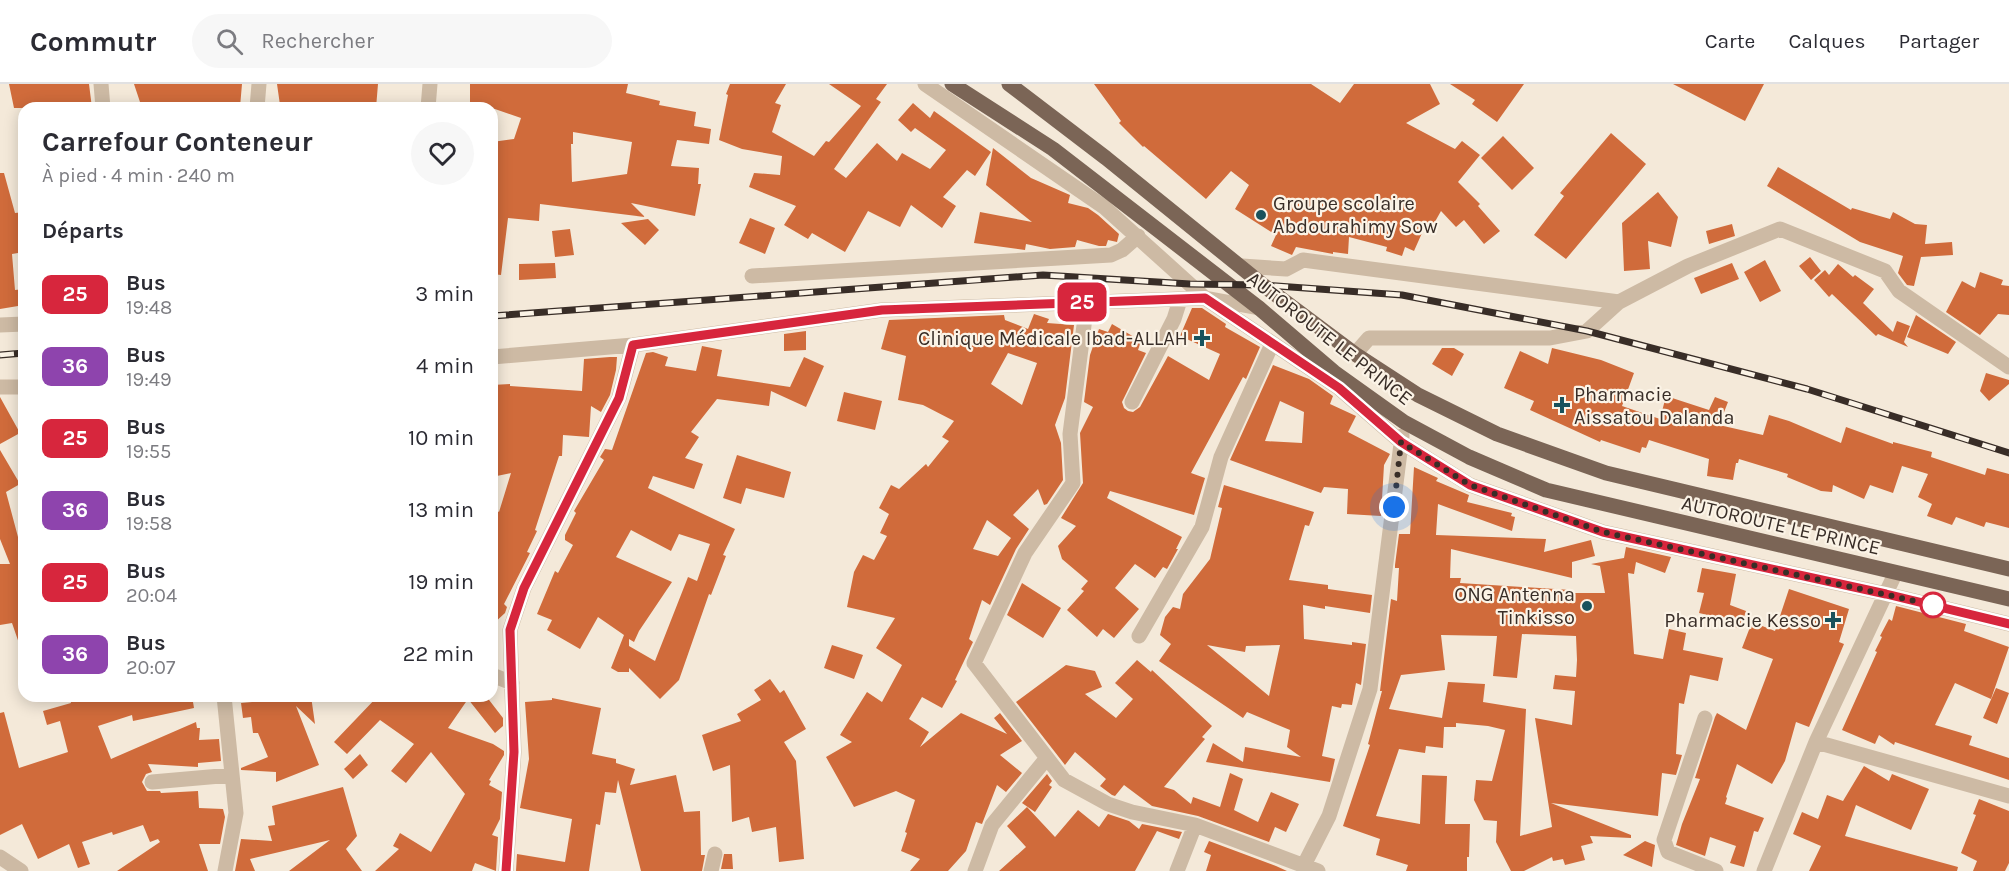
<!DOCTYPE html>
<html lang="fr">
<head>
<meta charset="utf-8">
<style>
	body { margin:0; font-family:Karla,sans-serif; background:#f7f7f7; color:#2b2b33; height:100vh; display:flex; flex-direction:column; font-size:22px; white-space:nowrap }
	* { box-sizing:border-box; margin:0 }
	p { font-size:20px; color:#7c7c81 }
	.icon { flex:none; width:33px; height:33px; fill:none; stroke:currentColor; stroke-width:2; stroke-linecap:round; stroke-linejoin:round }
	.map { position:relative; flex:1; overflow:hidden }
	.details { position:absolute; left:18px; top:18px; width:480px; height:600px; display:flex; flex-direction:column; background:#fff; border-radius:18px; box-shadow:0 3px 15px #0003 }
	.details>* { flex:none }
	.badge { padding:0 12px; border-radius:9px; font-size:21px; line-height:39px }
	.you { position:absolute; width:30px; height:30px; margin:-15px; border:4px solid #fff; border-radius:50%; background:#1a73e8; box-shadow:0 0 0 9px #1a73e833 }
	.map>.badge { position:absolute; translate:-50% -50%; box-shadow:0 0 0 3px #fff }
	h2 { padding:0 24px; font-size:22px; line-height:54px }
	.round { display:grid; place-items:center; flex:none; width:63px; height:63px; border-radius:32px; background:#f7f7f7 }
	.overview { display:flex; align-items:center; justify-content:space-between; height:102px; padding:0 24px }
	h1 { font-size:28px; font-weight:700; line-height:45px }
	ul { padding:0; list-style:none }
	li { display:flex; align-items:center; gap:18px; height:72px; padding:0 24px }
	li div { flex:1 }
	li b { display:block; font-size:22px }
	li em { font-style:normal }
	li .badge { min-width:66px; font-weight:700; text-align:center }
	header { display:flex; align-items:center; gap:36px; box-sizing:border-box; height:84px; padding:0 30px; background:#fff; border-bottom:2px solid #e1e1e2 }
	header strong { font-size:28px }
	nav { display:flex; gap:33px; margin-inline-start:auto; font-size:21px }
	.search { width:420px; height:54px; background:#f7f7f7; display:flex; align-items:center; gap:15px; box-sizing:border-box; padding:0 21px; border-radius:33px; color:#7c7c81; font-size:22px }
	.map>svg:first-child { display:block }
</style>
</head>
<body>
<header>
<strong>Commutr</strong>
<div class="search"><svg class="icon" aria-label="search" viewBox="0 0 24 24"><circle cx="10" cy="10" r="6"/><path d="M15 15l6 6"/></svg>Rechercher</div>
<nav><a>Carte</a><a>Calques</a><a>Partager</a></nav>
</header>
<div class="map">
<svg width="2009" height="787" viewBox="0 0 2009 787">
	<rect width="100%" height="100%" fill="#f4e9d9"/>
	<path fill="#d06b3b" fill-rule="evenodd" d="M9,0H89L92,24H14Z
		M134,0H242L240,23L219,21V24H142Z
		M277,0H378L376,24L314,22V24H286V21H280Z
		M470,0H628L626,9L660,17L659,21L696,28L694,42L711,45L709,60L677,56L671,82L699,84L698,100H701L695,132L631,119L645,133L540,120L539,137L508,134L501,191L492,190V94L497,95L492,58L514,55L521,34L492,24H470ZM573,48L632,58L627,90L572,98L571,60H573Z
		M730,0H786L775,19L781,21L772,48L814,72L826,57L829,58L861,22L829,0H887L876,15L881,18L834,85L846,94L877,59L897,77L902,69L930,85L946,66L915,44L911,48L898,36L913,19L930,34L934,27L991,68L975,92L967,86L943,113L956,122L942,144L911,121L900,143L868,127L845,168L812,149L808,155L784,141L796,122L749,103L754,89L780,91L782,72L742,65L719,56L728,11L726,10Z
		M1094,0H1311L1340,19L1354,0H1430L1440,20L1406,39L1455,65L1462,57L1480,71L1458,98L1480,120L1478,122L1500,147L1484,160L1464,136L1456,143L1441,127L1432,143L1426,140L1414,167L1405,163L1402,172L1386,167L1387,163L1349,153L1348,170L1333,168V170L1296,163L1292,171L1271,162L1276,151L1235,125L1249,101L1231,87L1206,115L1144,62L1143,63L1119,39L1121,37Z
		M1450,0H1524L1497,38L1472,20L1475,16Z
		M1673,0H1764L1745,37Z
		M1611,49L1646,80L1566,175L1534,151L1564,112L1560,109Z
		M1503,52L1534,84L1512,106L1481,74Z
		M993,64L1031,94L1070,111L1068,119L1088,124L1098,131L1119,150L1117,158L1108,156L1106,162H1099L1077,156L1075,163L1050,165L1026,160L1025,166L974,159L980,128L1032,138L986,101Z
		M1778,83L1851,126L1852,124L1890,135L1893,128L1915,140L1927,141L1925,160L1952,158L1953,171L1921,173L1914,202L1907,201L1898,189L1903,172L1860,158L1767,102Z
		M0,89H4L15,129L24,128V168L12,170L15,206L24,205V221L0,225Z
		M1658,108L1678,133L1671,163L1648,157L1650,185L1624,187L1622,139Z
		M750,134L775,144L765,170L739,159Z
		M648,135L659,146L645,161L621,139Z
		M1732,140L1735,152L1709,160L1706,147Z
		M570,145L574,171L555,173L552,147Z
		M1810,173L1821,187L1811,196L1799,182Z
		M1765,176L1781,207L1760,218L1744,188Z
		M555,179L556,194L519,196V180Z
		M1732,179L1739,195L1701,210L1694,194Z
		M1838,180L1853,193L1855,191L1874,205L1863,219L1893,248L1897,237L1910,242L1904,258L1908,263L1878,250L1876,252L1832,210L1829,213L1814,196L1825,186L1829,191Z
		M1980,188L2003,196L2001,201L2009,202V231L1998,230L1980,251L1946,228L1962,197L1975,204Z
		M1192,224H1202L1226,240L1225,243L1260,263L1246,295L1243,293L1191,389L1205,394L1194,431L1110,407L1107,414L1182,453L1176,465H1178L1167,485L1163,483L1155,494L1135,480L1115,504L1139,525L1114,554L1103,545L1097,553L1067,526L1084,507L1081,505L1088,497L1062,475L1058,462L1076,442L1061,434L1083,399L1080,349L1093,323L1084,318L1090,271L1099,245L1108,248L1112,240L1141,257L1138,266L1146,269L1122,318L1124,324L1128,327L1133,328L1140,323L1168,272L1209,296L1220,270L1180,252Z
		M1034,230L1049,235L1047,239L1074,241L1065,314L1055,341L1061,359L1063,396L1047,420L1044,421L1038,405L1013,431L1029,445L1016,465L990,521L982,516L969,555L973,558L955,596L957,597L942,624L922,613L909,635L929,648L920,663L961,629L1007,650L994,634L1000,629L1022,657L1000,671L1022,689L1006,708L997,701L982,740L976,738L966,767L948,787H910L920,775L901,767L907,749L905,748L915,716L896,707L854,723L826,673L852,658L840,651L867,608L882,618L902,581L876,564L895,534L847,523L854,488L863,471L874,476L887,452L880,449L889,430L879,424L891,401L899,405L926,380L928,383L949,357L942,353L954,337L923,321L898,316L906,272L881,265L889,236L1004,231L1005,236L1028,245ZM1008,269L1037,279L1022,321L991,300ZM987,436L1011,454L998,472L973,465Z
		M1916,231L1956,258L1948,270L1907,253Z
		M806,247V266L784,267V250Z
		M702,262L722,266L717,292L790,303L804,273L824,282L806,323L771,307L769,322L717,315L691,348L699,353L685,374L703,380L694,405L653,392L648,404L735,445L723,471L726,472L711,511L709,510L679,596L660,615L629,584V588H618L611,584L624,551L598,533L580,565L547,546L552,536L537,530L555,487L558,489L573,461L565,456V451L576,429L574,427L604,376L600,373L605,365L612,366L646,269L653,268L668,273L665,282L696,287ZM631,446L671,467L679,450L710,460L697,497L688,493L655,577L629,562V555L634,558L639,547L672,498L616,473Z
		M1442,264H1454L1464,270L1452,292L1432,280Z
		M1552,264L1601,276L1634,289L1622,322L1660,335L1666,312L1709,326L1715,313L1728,318L1719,341L1763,351L1769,331L1789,337L1841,359L1846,343L1893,360V358L1932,368L1931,373L1985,391L1987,384L2009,390V444L1986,438L1984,443L1956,433L1952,441L1927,432L1932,420L1918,413L1928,390L1902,382L1893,409L1870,401L1864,415L1833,401L1832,408L1821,407L1787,393L1788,390L1739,375L1738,379H1736L1733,396L1707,392L1709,375L1649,356L1646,364L1642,363L1640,369L1601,356L1600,358L1530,326L1534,317L1504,304L1520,267L1548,280Z
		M610,273H617L616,286L610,311L601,328L591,322L589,353L563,351L562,372H559L535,446L537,447L527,468L530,469L504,520L507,523L505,529L492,541V523L498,518L492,512V424L499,428L511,389L492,393V301L510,300V302L582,307L584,275Z
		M1273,281L1309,295L1333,312L1330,320L1356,332L1348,348L1390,370L1384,381L1381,432L1347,430L1348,405L1324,403L1321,409L1230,376ZM1280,317L1304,328L1302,359L1265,357Z
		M1986,289L2009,296V300L1989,317L1980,307Z
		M844,308L882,317L875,346L837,337Z
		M0,313L20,349L0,360Z
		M0,366L20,400L6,408L18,453L24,451V568H22L12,539L0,541V480H10L0,455Z
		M737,371L791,388L784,414L746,404L741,420L723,414Z
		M1414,383L1438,394L1436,397L1469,411L1467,418L1512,429L1511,432L1515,433L1512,447L1438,420L1436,451L1546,455L1544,468L1591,456L1595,472L1572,478V494L1451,465L1450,494H1461L1460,499L1571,506V509H1605L1600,482L1591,480L1624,474L1626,463L1671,473L1665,489L1636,478L1634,490L1628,489L1634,570L1663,575L1669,545L1686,549L1683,566L1723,574L1718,597L1690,591L1684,620L1679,619L1676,670L1682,671L1676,691L1662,689L1658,732L1551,719L1631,751V754L1590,752L1593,759L1581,762L1585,776L1565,781L1563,775L1553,777L1552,773L1524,787H1511L1496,758L1497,737L1484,736L1474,716L1476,696L1492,697L1505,646L1488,642L1456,639V643H1444L1443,664L1426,662L1425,669L1399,665L1376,732L1420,740L1422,691L1447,692L1445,740H1470L1469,773H1467V787H1406L1408,781L1376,771L1380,755L1343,742L1370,661L1368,660L1382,607H1380L1391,515L1397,517L1399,484H1395V481L1399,450H1410ZM1522,550L1576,552L1577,576L1576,593L1555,591L1553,605L1575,607L1572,641L1535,634L1552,743L1520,752L1526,625L1483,618L1485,600L1448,598L1442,634L1389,625L1401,591L1445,586L1441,551L1497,552L1493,592L1517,594Z
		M1224,401L1314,428L1309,442L1305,441L1289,496L1328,501V505L1372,511L1370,529L1325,522V525L1303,521L1304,555L1352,561V558L1366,560L1361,601L1356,599L1352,621L1342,620L1341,624L1332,622L1322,672L1335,675L1330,698L1206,678L1213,659L1243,678L1245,663L1301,673L1287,663L1290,646L1247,628L1243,634L1159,577L1171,560L1160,551L1165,533L1173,523L1180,525L1183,510L1210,475L1222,424L1218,423ZM1207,561L1245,568L1246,562L1280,561L1269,612Z
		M1702,484L1736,490L1730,521L1746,527L1740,545L1724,539L1725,535L1699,529L1704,509L1697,508Z
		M1022,499L1061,524L1043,554L1007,531Z
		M1789,505L1849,525L1839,558L1844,560L1809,643L1796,638L1785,677L1772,700L1737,680L1726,713L1727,714L1725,720L1764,734L1758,748L1754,747L1744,783L1730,779L1736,762L1710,753L1705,772L1676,761L1682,740L1700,695L1695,694L1715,633L1717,629L1746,646L1773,575L1742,564L1752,538L1775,547Z
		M1896,522L1966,540L1964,547L2009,563L1991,615L1955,599L1935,641L1972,652L1969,661L2009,674V696L1895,658L1894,661L1879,651L1875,660L1842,646L1877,568L1875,567L1882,553L1880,552L1889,535L1892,537Z
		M832,561L863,571L854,595L824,584Z
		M1137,576L1151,588L1152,586L1212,642L1202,653L1205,655L1164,703L1174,706L1191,720L1193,713L1220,723L1230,689L1243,695L1234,726L1258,738L1271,708L1299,720L1286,748L1275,743L1269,758L1198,732L1152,722L1124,701L1115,712L1112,711L1100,702L1106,695L1075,668L1065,681L1016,618L1066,581L1095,587L1102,603L1085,610L1116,634L1133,615L1115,599Z
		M770,595L780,609L784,606L806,645L784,658L796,677L804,775L779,778L776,743L752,748L749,733L732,738L730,681L713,687L702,651L741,637L737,630L761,616L754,606Z
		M1996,604L2009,609L1997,640L1983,634Z
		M69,612H192L194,624L133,637L132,631L98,642L111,675L196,638L197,644H200L199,656L219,655L221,677L198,679V683L148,680L152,688L146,690L142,698L147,707H160L161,709L198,707L199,724L223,725L225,733L220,760H199L208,787H117L160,758L158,755L150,758L143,741L113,751L112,748L82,758L90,780L78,784L69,760L38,775L22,740L0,751V629L4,628L19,684L68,668L60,637L47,641L43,627L71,619Z
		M311,612L315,640L296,622L319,681L276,698V688L241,686V684L268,673L258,649H253L251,633L243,634L241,619L252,618V615L269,613L270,616Z
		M378,612H486L503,634V642L495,649L468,615L448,644L493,660L504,667V671L489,696L491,697L489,701L502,708L500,735L492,751L498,753L496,787L475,779L472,787H375L399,765L393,762L400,749L431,768L465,710L431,668L406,699L391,687L414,660L380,636L347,670L334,658Z
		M552,614L601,624L592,670L616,675V679L635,685L630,701L676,691L684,728L700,727L701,771H705L702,787H641L618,696L616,709L605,708L600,741L596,740L589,787H516L517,770L565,778L572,735L520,724L529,675L525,618L552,616Z
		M360,670L368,681L353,695L344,685Z
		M1864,682L1889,697L1892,690L1929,705L1911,746L1856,721L1845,752L1958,783L1957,787H1809L1821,762L1793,750L1802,728L1818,735L1827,711L1843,717Z
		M1047,690L1052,697L1049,701L1052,703L1035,728L1022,719Z
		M343,703L357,752L346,765L362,787H289L330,756L250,775L255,787H235L241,755L272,757L268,742L275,741L272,722Z
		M1979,715L2009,727V779L2005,787H1973L1977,777L1961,769L1976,731L1973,730Z
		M1027,723L1055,753L1078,726L1099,743L1108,730L1129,737L1139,745L1142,740L1182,748L1179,755L1157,747L1135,787H999L1026,763L1007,742Z
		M1209,757L1276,782L1287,787H1206L1211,771L1204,768Z
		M1645,757L1655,761L1652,783L1623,771Z
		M724,770H732L733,785H721Z"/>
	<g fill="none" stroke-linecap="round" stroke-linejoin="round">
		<path stroke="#cdbaa4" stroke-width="15" d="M101,0L103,24
			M925,0L1104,123L1205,214L1339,304L1401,358L1470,401L1603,448L1886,510L2009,540
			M257,24L259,0
			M428,24L430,0
			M1242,182L1286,185L1303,176L1619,218
			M752,192L1111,171L1122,166L1138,152
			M1087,218L1070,350L1073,399L1025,469L974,579L1064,696L1108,720L1132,728L1195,741L1318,787
			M0,241L24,240
			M1355,270L1369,254H1550L1587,247L1619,218L1688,182L1780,145L1885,187L1899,207L2009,283
			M492,273L633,261L882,226L1205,214L1259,224
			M0,303H24
			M1132,318L1174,235L1180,216
			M1139,552L1202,443L1221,373L1272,260
			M492,591L512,599
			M224,612L236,729L225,787
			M1705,634L1664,756L1668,768L1716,787
			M1816,658L2009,712
			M152,698L232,691
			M0,773L21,787
			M1304,781L1329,732L1370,605L1402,352
			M506,787L514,668L510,546L524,504L619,314L633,261
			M711,787L715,770
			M975,787L992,741L1046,675
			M1177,787L1195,741
			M1764,787L1816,658L1895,490"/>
		<path stroke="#7b6556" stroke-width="15" d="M952,0L1053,65L1259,224L1334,288L1404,338L1469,373L1546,406L2009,515
			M1009,0L1106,74L1263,201L1355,270L1418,311L1497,350L1606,389L2009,485"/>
		<defs>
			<path id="rail" d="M492,232L1043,191L1190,200L1263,201L1402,211L1587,247L1807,305L2009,369
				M0,271L24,269"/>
		</defs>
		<use href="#rail" stroke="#382d27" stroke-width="7"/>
		<use href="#rail" stroke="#fbf3e6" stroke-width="4.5" stroke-dasharray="14" stroke-linecap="butt"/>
	</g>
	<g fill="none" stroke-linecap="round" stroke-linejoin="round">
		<defs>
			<path id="line" d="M506,787L514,668L510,546L524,504L619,314L633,261L882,226L1205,214L1339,304L1401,358L1470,401L1603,448L1886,510L2009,540"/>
		</defs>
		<use href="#line" stroke="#fff" stroke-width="14"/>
		<use href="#line" stroke="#d7263d" stroke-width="9"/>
		<path stroke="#382d27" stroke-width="6" stroke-dasharray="0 10.8" d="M1394,423L1401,358L1470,401L1603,448L1933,521"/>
	</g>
	<g fill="#19525c" stroke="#fbf3e6" stroke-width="2">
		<circle cx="1261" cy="131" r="6"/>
		<path d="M1199 245h6v6h6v6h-6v6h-6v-6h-6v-6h6z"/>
		<path d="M1559 312h6v6h6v6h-6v6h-6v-6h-6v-6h6z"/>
		<circle cx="1587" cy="522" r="6"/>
		<path d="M1830 527h6v6h6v6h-6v6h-6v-6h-6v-6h6z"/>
	</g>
	<circle fill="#fff" stroke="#d7263d" stroke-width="3" cx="1933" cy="521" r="12"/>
	<g text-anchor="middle" stroke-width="4.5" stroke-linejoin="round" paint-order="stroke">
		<g font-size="20" fill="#382d27" stroke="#fbf3e6" text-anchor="end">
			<text x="1273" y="126" text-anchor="start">Groupe scolaire<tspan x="1273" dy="23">Abdourahimy Sow</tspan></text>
			<text x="1188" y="261">Clinique Médicale Ibad-ALLAH</text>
			<text x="1574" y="317" text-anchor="start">Pharmacie<tspan x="1574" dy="23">Aissatou Dalanda</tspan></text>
			<text x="1575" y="517">ONG Antenna<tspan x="1575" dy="23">Tinkisso</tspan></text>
			<text x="1821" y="543">Pharmacie Kesso</text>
		</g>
		<g font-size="20" fill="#382d27" stroke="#fbf3e6">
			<text transform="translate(1330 254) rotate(38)" y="7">AUTOROUTE LE PRINCE</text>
			<text transform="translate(1781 441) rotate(13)" y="7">AUTOROUTE LE PRINCE</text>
		</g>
	</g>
</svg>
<div class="you" style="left:1394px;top:423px"></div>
<b class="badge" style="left:1082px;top:218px;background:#d7263d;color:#fff">25</b>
<section class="details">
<div class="overview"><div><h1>Carrefour Conteneur</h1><p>À pied · 4 min · 240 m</p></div><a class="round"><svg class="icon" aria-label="heart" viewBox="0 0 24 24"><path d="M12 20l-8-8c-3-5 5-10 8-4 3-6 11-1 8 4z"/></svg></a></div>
<h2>Départs</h2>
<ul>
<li><span class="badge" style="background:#d7263d;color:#fff">25</span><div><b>Bus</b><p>19:48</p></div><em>3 min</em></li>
<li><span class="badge" style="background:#8e44ad;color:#fff">36</span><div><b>Bus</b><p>19:49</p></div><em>4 min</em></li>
<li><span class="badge" style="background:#d7263d;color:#fff">25</span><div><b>Bus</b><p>19:55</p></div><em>10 min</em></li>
<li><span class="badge" style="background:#8e44ad;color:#fff">36</span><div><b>Bus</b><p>19:58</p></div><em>13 min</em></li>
<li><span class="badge" style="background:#d7263d;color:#fff">25</span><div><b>Bus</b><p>20:04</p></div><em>19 min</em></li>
<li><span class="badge" style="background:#8e44ad;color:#fff">36</span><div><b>Bus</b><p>20:07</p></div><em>22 min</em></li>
</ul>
</section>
</div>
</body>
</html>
